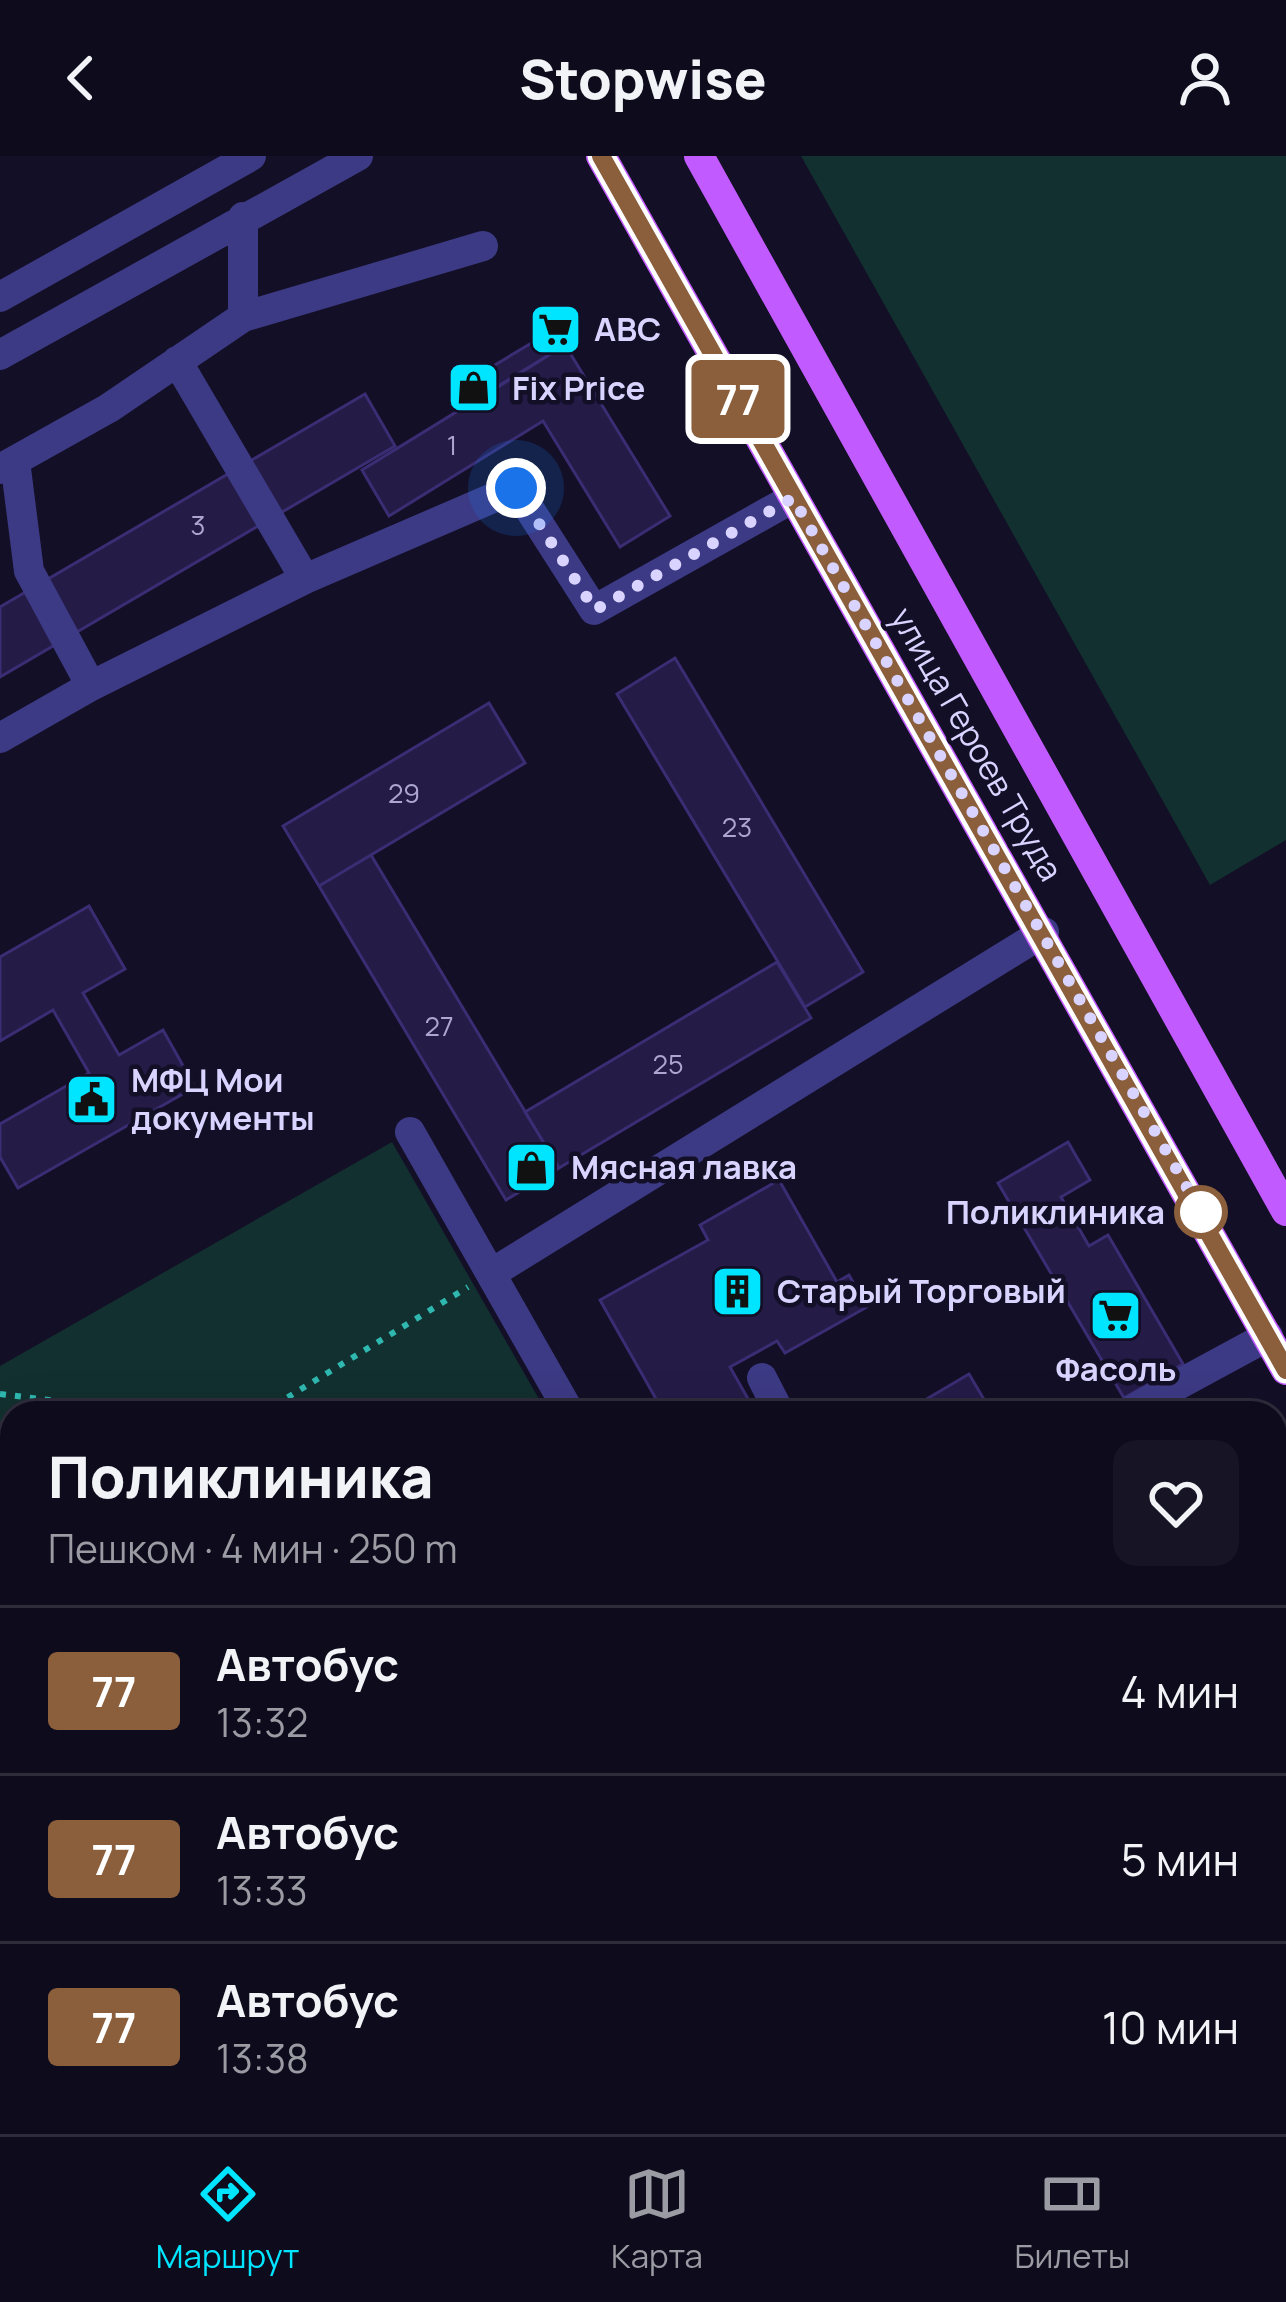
<!DOCTYPE html>
<html lang="ru">
<head>
<meta charset="utf-8">
<style>
	body { margin:0; font-family:Manrope,sans-serif; background:#171425; color:#f1f3f6; height:100vh; display:flex; flex-direction:column; font-size:45px; white-space:nowrap }
	* { box-sizing:border-box; margin:0 }
	p { font-size:39px; color:#9b9ba3 }
	.icon { flex:none; width:66px; height:66px; fill:none; stroke:currentColor; stroke-width:2; stroke-linecap:round; stroke-linejoin:round }
	.map { position:relative; flex:1; overflow:hidden }
	.sheet { position:absolute; left:0px; top:1245px; width:1287px; height:735px; display:flex; flex-direction:column; background:#0e0b1c; border-radius:36px 36px 0 0; box-shadow:0 12px 48px #0002,0 0 0 3px #2e2b3b }
	.sheet>* { flex:none }
	.badge { padding:0 24px; border-radius:9px; font-size:42px; line-height:78px }
	.you { position:absolute; width:60px; height:60px; margin:-30px; border:9px solid #fff; border-radius:50%; background:#1a73e8; box-shadow:0 0 0 18px #1a73e833 }
	.map>.badge { position:absolute; translate:-50% -50%; box-shadow:0 0 0 6px #fff }
	.round { display:grid; place-items:center; flex:none; width:126px; height:126px; border-radius:24px; background:#171425 }
	.head { display:flex; align-items:center; justify-content:space-between; height:204px; padding:0 48px }
	h1 { font-size:57px; font-weight:800; line-height:90px }
	ul { padding:0; list-style:none }
	li { display:flex; align-items:center; gap:36px; height:168px; padding:0 48px; border-top:3px solid #2e2b3b }
	li div { flex:1 }
	li b { display:block; font-size:45px }
	li em { font-style:normal }
	li .badge { min-width:132px; font-weight:700; text-align:center }
	header { display:flex; justify-content:space-between; align-items:center; height:156px; padding:0 48px; background:#0e0b1c; font-size:54px; font-weight:800 }
	.tab-bar { display:flex; justify-content:space-around; align-items:center; height:168px; border-top:3px solid #2e2b3b; background:#0e0b1c; font-size:33px; color:#9b9ba3 }
	.tab-bar a { display:grid; justify-items:center; gap:6px }
	.tab-bar .active { color:#00e5ff }
	.map>svg:first-child { display:block }
</style>
</head>
<body>
<header><svg class="icon" aria-label="back" viewBox="0 0 24 24"><path d="M15 5l-7 7 7 7"/></svg>Stopwise<svg class="icon" aria-label="person" viewBox="0 0 24 24"><circle cx="12" cy="8" r="4"/><path d="M4 21q1-7 8-7t8 7"/></svg></header>
<div class="map">
<svg width="1286" height="1978" viewBox="0 0 1286 1978">
	<rect width="100%" height="100%" fill="#130f26"/>
	<path fill="#12302f" d="M801,0H1286V684L1210,729Z
		M392,986L547,1257H12V1707L0,1714V1210Z"/>
	<path fill="#241b47" stroke="#3b2d73" stroke-width="3" d="M555,173L565,189L474,246L463,228Z
		M565,189L670,360L620,391L543,265L389,360L362,314Z
		M365,238L395,290L0,521V451Z
		M675,502L863,816L805,851L617,538Z
		M489,547L525,607L319,730L283,670Z
		M371,699L559,1012L506,1044L319,730Z
		M89,750L125,813L83,837L119,899L163,874L195,931L18,1032L0,1001V968L89,917L53,854L0,885V801Z
		M777,806L811,862L559,1012L525,956Z
		M1068,986L1090,1024L1061,1041L1089,1090L1108,1079L1183,1208L1124,1242L998,1027Z
		M779,1024L837,1126L849,1119L867,1151L785,1197L777,1185L730,1211L756,1257H664L600,1144L708,1084L700,1069Z
		M969,1218L992,1257H903Z
		M1275,1552L1286,1570V1604L1275,1611Z
		M1286,1877V1958L1275,1965V1883Z
		M350,1968H608L590,1978H355Z
		M1060,1968H1270L1252,1978H1043Z"/>
	<g fill="none" stroke-linecap="round" stroke-linejoin="round">
		<path stroke="#2fb8b0" stroke-width="6" stroke-dasharray="6 9" stroke-linecap="butt" d="M0,1238L154,1257
			M262,1257L468,1131
			M0,1379L12,1376"/>
		<path stroke="#3d3a85" stroke-width="30" d="M0,141L251,0
			M243,161L483,90
			M0,199L358,0
			M177,205L305,423
			M15,305L29,415L91,530L305,423L516,332L594,454L793,342
			M0,313L109,252L243,161V61
			M0,582L91,530
			M410,976L570,1257
			M492,1117L1044,776
			M762,1222L780,1257
			M1126,1257L1268,1180
			M3,1748L12,1764
			M131,1968L136,1974L145,1968
			M280,1968L285,1978
			M957,1978L961,1968"/>
		<path stroke="#c25bff" stroke-width="30" d="M601,0L1286,1214
			M699,0L1286,1055"/>
	</g>
	<g fill="none" stroke-linecap="round" stroke-linejoin="round">
		<defs>
			<path id="line" d="M601,0L1286,1214"/>
		</defs>
		<use href="#line" stroke="#fff" stroke-width="27"/>
		<use href="#line" stroke="#8b5e3c" stroke-width="18"/>
		<path stroke="#d9d4ff" stroke-width="12" stroke-dasharray="0 21.6" d="M516,332L595,454L793,342L1201,1056"/>
	</g>
	<defs>
		<symbol id="supermarket-square" viewBox="-11 -11 22 22"><rect x="-9" y="-9" width="18" height="18" rx="4" fill="#00e5ff" stroke="#130f26"/><path d="M-6-5.5h2.5l.6 2H6L4.5 2H-2.5L-4.4-4H-6ZM-1.5 3.2a1.3 1.3 0 1 0 .1 0ZM3 3.2a1.3 1.3 0 1 0 .1 0Z" fill="#111"/></symbol>
		<symbol id="shop-square" viewBox="-11 -11 22 22"><rect x="-9" y="-9" width="18" height="18" rx="4" fill="#00e5ff" stroke="#130f26"/><path d="M-5-2.5h2.3a2.7 3.5 0 0 1 5.4 0H5L5.5 6h-11ZM-1.5-2.5h3a1.5 2.3 0 0 0-3 0Z" fill="#111"/></symbol>
		<symbol id="civic-square" viewBox="-11 -11 22 22"><rect x="-9" y="-9" width="18" height="18" rx="4" fill="#00e5ff" stroke="#130f26"/><path d="M-.6-6.5H3V-4.5H.6V-3L4-1V1h2V6H-6V1h2V-1L-.6-3ZM-1.2 2.5V6h2.4V2.5Z" fill="#111"/></symbol>
		<symbol id="building-square" viewBox="-11 -11 22 22"><rect x="-9" y="-9" width="18" height="18" rx="4" fill="#00e5ff" stroke="#130f26"/><path d="M-4-6H4V6H1V3H-1V6H-4ZM-2.5-4.3h1.7v1.8h-1.7ZM.8-4.3h1.7v1.8H.8ZM-2.5-1h1.7V.8h-1.7ZM.8-1h1.7V.8H.8Z" fill="#111"/></symbol>
	</defs>
	<g fill-rule="evenodd">
		<use href="#supermarket-square" x="526" y="144" width="59" height="59"/>
		<use href="#shop-square" x="444" y="202" width="59" height="59"/>
		<use href="#civic-square" x="62" y="914" width="59" height="59"/>
		<use href="#shop-square" x="502" y="982" width="59" height="59"/>
		<use href="#building-square" x="708" y="1106" width="59" height="59"/>
		<use href="#supermarket-square" x="1086" y="1130" width="59" height="59"/>
	</g>
	<circle fill="#fff" stroke="#8b5e3c" stroke-width="6" cx="1201" cy="1056" r="24"/>
	<g text-anchor="middle" stroke-width="9" stroke-linejoin="round" paint-order="stroke">
		<g font-size="27" fill="#aca6d1">
			<text x="452" y="299">1</text>
			<text x="198" y="379">3</text>
			<text x="404" y="647">29</text>
			<text x="737" y="681">23</text>
			<text x="439" y="880">27</text>
			<text x="668" y="918">25</text>
		</g>
		<g font-size="33" font-weight="bold" fill="#d9d4ff" stroke="#130f26" text-anchor="start">
			<text x="594" y="185">АВС</text>
			<text x="512" y="244">Fix Price</text>
			<text x="131" y="936">МФЦ Мои<tspan x="131" dy="38">документы</tspan></text>
			<text x="571" y="1023">Мясная лавка</text>
			<text x="777" y="1147">Старый Торговый</text>
			<text x="1116" y="1225" text-anchor="middle">Фасоль</text>
		</g>
		<g font-size="33" fill="#d9d4ff" stroke="#130f26">
			<text transform="translate(977 588) rotate(60)" y="12">улица Героев Труда</text>
		</g>
		<g font-size="33" font-weight="bold" fill="#d9d4ff" stroke="#130f26" text-anchor="end">
			<text x="1165" y="1068">Поликлиника</text>
		</g>
	</g>
</svg>
<div class="you" style="left:516px;top:332px"></div>
<b class="badge" style="left:738px;top:243px;background:#8b5e3c;color:#fff">77</b>
<section class="sheet">
<div class="head"><div><h1>Поликлиника</h1><p>Пешком · 4 мин · 250 m</p></div><a class="round"><svg class="icon" aria-label="heart" viewBox="0 0 24 24"><path d="M12 20l-8-8c-3-5 5-10 8-4 3-6 11-1 8 4z"/></svg></a></div>
<ul>
<li><span class="badge" style="background:#8b5e3c;color:#fff">77</span><div><b>Автобус</b><p>13:32</p></div><em>4 мин</em></li>
<li><span class="badge" style="background:#8b5e3c;color:#fff">77</span><div><b>Автобус</b><p>13:33</p></div><em>5 мин</em></li>
<li><span class="badge" style="background:#8b5e3c;color:#fff">77</span><div><b>Автобус</b><p>13:38</p></div><em>10 мин</em></li>
</ul>
</section>
</div>
<nav class="tab-bar">
<a class="active"><svg class="icon" aria-label="directions" viewBox="0 0 24 24"><path d="M12 3l9 9-9 9-9-9zM9 14v-3h6M13 9l2 2-2 2"/></svg>Маршрут</a>
<a><svg class="icon" aria-label="map" viewBox="0 0 24 24"><path d="M3 6l6-2 6 2 6-2v14l-6 2-6-2-6 2zM9 4v14M15 6v14"/></svg>Карта</a>
<a><svg class="icon" aria-label="tickets" viewBox="0 0 24 24"><path d="M3 7h18v10H3zM15 7v10"/></svg>Билеты</a>
</nav>
</body>
</html>
